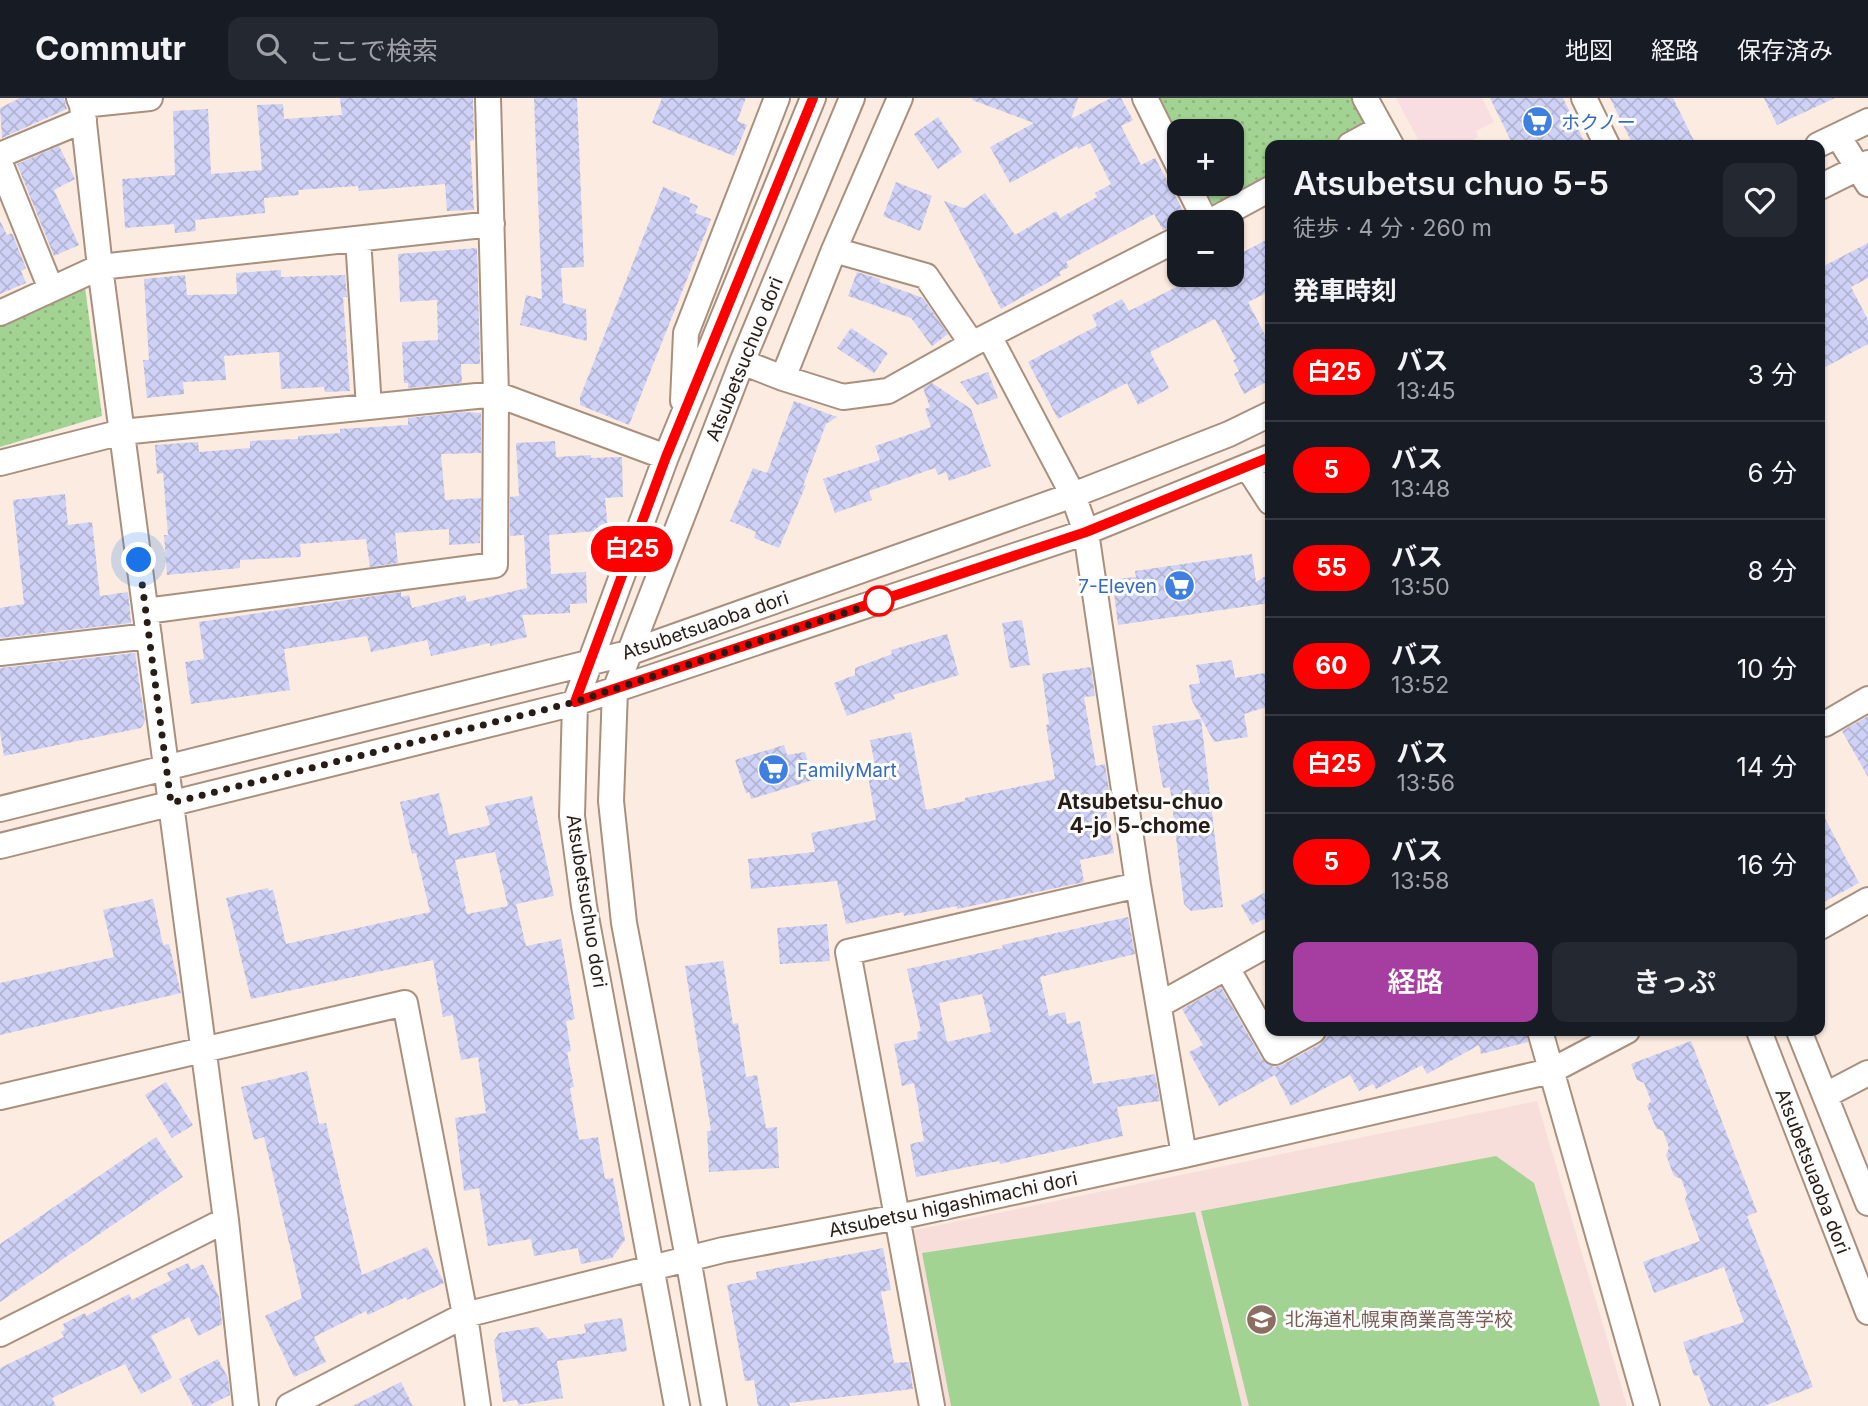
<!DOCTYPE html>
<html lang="ja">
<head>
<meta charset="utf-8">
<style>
	body { margin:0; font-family:Inter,"Noto Sans JP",sans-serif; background:#242831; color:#f1f3f6; height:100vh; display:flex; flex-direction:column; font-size:26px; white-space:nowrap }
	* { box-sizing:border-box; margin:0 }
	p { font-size:23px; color:#9ea1a6 }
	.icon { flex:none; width:38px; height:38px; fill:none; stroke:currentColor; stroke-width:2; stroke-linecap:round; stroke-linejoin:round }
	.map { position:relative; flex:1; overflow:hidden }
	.side { position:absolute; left:1265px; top:42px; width:560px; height:896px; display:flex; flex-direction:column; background:#171b24; border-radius:14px; box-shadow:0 2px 5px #0004 }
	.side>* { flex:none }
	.badge { padding:0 14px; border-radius:23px; font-size:24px; line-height:46px }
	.fabs { position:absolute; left:1167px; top:21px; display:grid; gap:14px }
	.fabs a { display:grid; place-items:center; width:77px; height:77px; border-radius:14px; background:#171b24; box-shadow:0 2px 5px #0004; font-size:35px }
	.you { position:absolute; width:35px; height:35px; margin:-18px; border:5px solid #fff; border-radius:50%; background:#1a73e8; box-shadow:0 0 0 10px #1a73e833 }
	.map>.badge { position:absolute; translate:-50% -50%; box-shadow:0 0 0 4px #fff }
	h2 { padding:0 28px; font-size:26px; line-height:63px }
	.round { display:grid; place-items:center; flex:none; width:74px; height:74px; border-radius:14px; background:#242831 }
	.head { display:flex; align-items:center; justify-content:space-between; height:119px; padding:0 28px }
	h1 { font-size:33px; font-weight:600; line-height:52px }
	.button { display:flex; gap:14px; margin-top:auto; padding:14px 28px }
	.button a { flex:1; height:80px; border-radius:14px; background:#a63da0; color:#fff; font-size:28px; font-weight:600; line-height:80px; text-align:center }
	.button a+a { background:#242831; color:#f1f3f6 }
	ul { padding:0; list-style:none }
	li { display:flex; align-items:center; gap:21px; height:98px; padding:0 28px; border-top:2px solid #363941 }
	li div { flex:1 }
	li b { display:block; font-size:26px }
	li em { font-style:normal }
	li .badge { min-width:77px; font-weight:700; text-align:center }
	header { display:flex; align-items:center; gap:42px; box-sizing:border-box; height:98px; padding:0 35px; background:#171b24; border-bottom:2px solid #363941 }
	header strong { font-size:33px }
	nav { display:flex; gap:38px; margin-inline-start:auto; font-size:24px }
	.search { width:490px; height:63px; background:#242831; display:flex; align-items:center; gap:18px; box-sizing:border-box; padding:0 24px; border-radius:14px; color:#9ea1a6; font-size:26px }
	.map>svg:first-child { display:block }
</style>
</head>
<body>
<header>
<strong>Commutr</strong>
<div class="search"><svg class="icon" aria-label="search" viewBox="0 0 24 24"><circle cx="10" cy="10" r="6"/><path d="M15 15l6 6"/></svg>ここで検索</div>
<nav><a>地図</a><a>経路</a><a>保存済み</a></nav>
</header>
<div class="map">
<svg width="1868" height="1308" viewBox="0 0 1868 1308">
	<defs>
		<pattern id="park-dots" width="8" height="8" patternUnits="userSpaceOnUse" patternTransform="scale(1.75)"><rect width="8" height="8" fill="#a3d393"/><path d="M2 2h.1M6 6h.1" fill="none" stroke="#8cb57e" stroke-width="1.8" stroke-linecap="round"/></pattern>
		<pattern id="building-cross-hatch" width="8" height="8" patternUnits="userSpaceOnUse" patternTransform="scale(1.75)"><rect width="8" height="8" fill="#cfd2f6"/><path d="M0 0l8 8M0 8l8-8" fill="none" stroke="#b2b4d2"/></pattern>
	</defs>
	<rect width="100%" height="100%" fill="#fcebe0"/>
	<path fill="#f8deda" d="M1537,1003L1627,1308H939L906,1134Z"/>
	<path fill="#f8dde1" d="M1396,0H1482L1494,24L1476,33L1478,39L1463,47H1421Z"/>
	<path fill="#a3d393" d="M1496,1058L1534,1085L1600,1308H1249L1201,1113Z
		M1195,1114L1242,1308H951L922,1155Z"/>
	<path fill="url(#park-dots)" d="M1155,0H1354L1367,28L1329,47H1270V77L1213,106L1202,86H1232V33H1180L1179,45Z
		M85,189L102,318L0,349V227Z"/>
	<path fill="url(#building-cross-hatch)" fill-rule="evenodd" d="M20,0H64L67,11L2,40L0,10Z
		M340,0H473L474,42L470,43L474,112L447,113L445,86L359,93L358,88L298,92L299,97L264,100L265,115L195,122L196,133L175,135L174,126L125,130L122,81L175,77L173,13L208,11L211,76L262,72L257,7L283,6L284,21L342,17Z
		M534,0H577L584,169L561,170L563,205L586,211L587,243L520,227L526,197L542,201Z
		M662,0H746L737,23L747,27L734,58L652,25Z
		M973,0H1078L1071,21L1111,0H1121L1133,22L1121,28L1141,67L1155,60L1187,120L1163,132L1154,116L1066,164L1069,169L1059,174L1061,177L1001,211L944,103L966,111L964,110L985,95L1015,137L1056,113L1060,120L1097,99L1095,95L1111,86L1090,45L1078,51L1077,48L1010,85L990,49L1034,25L972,2Z
		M1490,0H1563L1586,47H1513Z
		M1610,0H1673L1696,47H1633Z
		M1764,0H1835L1777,27Z
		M938,19L962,54L938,71L914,36Z
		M59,48L75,81L54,92L79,147L54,158L17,66Z
		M896,84L932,98L920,133L883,118Z
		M663,89L690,100L689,104L698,108L695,115L711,121L629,327L580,307V299Z
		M0,123L7,137L12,135L26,170L21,173L26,185L0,196Z
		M1270,140V193L1248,204L1270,247V282L1244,296L1234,276L1239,273L1233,262L1236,261L1215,221L1150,254L1169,290L1138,307L1127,285L1058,321L1028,264L1097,228L1092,217L1122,201L1129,213L1200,177H1232V160Z
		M1868,145V180L1851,189L1868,222V246L1820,272V170Z
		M477,150L480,266H461L462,285L408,290V285H404L402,244L438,242L437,202L400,204L398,156Z
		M281,172V179L345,177L347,199H343L350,293L325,294L324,289L281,291L279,254L224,258L226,282L183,284L184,296L147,300L143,262H149L144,181L185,177L187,197L237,196L236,175Z
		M857,174L880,181L879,184L923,200L948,236L932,248L911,220L848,198Z
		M851,230L888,255L874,275L837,250Z
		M988,274L998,300L977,307L960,284Z
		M932,285L971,311L991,368L949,383L946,374L938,377L935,370L869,393L872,402L835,415L823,381L880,362L875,348L931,329L925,311L930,309L923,290Z
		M794,303L837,319L826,326L803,388L806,387L779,450L754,440L756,434L730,423L753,370L767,375Z
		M462,314L481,315V355L441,356L445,402L481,400L480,445L449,447V431L395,435L398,465L370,469L366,441L300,446L301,459L240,462V470L167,477L164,437H168L163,375L157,376L155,347L198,344L199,354L250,350V343L298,341V338L340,335V331L408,327V320Z
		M555,343L556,359L591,357V360L622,359L623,399L605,400L608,432L549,437L551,476L586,474L587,505L570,506V515L522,517L527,539L490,548V545L431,558L427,542L371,554L367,538L284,551L290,592L191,606L185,564L204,561L199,524L401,494V499L409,497L412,510L465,497L467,504L527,490L524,437L510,438V399L519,398L516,345Z
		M65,396L68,427L92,424L100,498L128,494L131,525L0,540V510L24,506L13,402Z
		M1252,456L1256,484L1270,475V505L1118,527L1114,495L1120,494L1118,481L1136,479L1135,473Z
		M1022,522L1030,567L1010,570L1002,525Z
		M947,536L959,577L893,597L895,601L847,618L834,585L855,577V570L892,556L891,552Z
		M135,555L145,623L141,630L4,658L0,634V570Z
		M1232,562L1235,580L1270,574V608L1244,616L1248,639L1214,644L1192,603L1189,587L1200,585L1196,567Z
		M1091,569L1095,598L1084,599L1096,668L1105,666L1111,706L1105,707L1114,755L1080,762L1084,784L957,811V808L904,818L903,814L846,826L837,783L751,791L748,761L815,754L811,735L876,722L868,678L877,677L870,642L911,634L926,712L965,703V700L1055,681L1046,627L1049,626L1042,576Z
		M1868,618V679L1842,633Z
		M1201,621L1223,809L1191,813L1184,806L1170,689L1163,690L1152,628Z
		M784,647L787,657L805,654L813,682L751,701L749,694L746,695L735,662Z
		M439,695L449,737L490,727L485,708L532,698L554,798L516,806L526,848L561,841L575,921L566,923L571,953L567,954L574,989L570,990L579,1042L598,1039L605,1081L613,1080L625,1142L612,1160L581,1166L578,1150L534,1158L531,1141L488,1148L479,1090L464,1093L455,1020L486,1015L478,959L461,962L453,917L443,919L433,862L251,901L226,800L268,790L269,793L273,792L286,846L430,814L416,755L412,756L400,704ZM495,754L508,808L467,816L455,762Z
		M1820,711L1859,785L1820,806Z
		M1270,792V818L1252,827L1241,807Z
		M153,801L163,847L169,846L181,895L0,937V885L114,859L103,812Z
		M1128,819L1135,856L1040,879L1049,918L1065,914L1067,926L1080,923L1093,986L1155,976L1160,1003L1117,1009L1123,1038L1000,1066L999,1063L916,1079L910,1046L924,1043L914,985L902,988L894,946L918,941L917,934L921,933L907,871L1003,850L1002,847ZM982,896L991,934L947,944L939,905Z
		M827,826L830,863L780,866L777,830Z
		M723,863L733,926L738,925L746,979L757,977L766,1030L777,1029L779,1070L709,1074L707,1033H711L685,868Z
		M1221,889L1262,961L1274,969L1282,967L1320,946L1326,940L1328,933H1526L1528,944L1481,956L1479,947L1427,976L1422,967L1376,991L1373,986L1359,993L1350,977L1291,1008L1275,977L1219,1008L1189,954L1203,947L1182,911Z
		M1691,943L1757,1114L1747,1118L1813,1289L1764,1308H1710L1699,1277L1694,1278L1683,1244L1744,1224L1724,1169L1654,1195L1643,1164L1700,1143L1685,1102L1687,1096L1681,1081L1674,1078L1666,1057L1669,1050L1663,1033L1656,1030L1647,1008L1651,1003L1644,985L1637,982L1631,966Z
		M307,973L319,1026L326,1025L362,1177L427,1149L444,1185L407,1202L406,1199L368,1217L366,1213L314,1239L326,1264L294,1279L265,1218L302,1200L264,1039L254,1042L241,989Z
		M166,984L193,1027L172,1040L145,997Z
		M156,1039L183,1079L0,1204V1146Z
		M883,1150L891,1192L881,1194L894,1265L909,1264L913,1291L789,1305L790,1308H758L754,1282L745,1283L727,1187L757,1181L756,1174Z
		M188,1165L191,1172L203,1166L219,1199L222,1226L198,1238L189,1219L151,1238L172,1280L141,1296L125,1266L52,1300L56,1308H0V1270L64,1239L61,1234L65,1232L63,1226L85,1215L86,1218L129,1196L132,1202L171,1182L167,1175Z
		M622,1220L627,1253L557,1263L563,1300L518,1307L517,1302L503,1304L494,1243L499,1235L538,1229L548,1241L586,1235L584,1226Z
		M218,1261L228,1280L230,1297L208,1308H193L179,1281Z
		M401,1284L413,1308H352Z"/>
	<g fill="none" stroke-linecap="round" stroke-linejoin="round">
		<defs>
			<path id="minor" d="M79,0L82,7L100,169L226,1122L246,1308
				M1145,0L1180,71
				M1365,0L1391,47
				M1584,0L1607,47
				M82,7L150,0
				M1838,38L1868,86
				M1350,47L1381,30
				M1818,47L1868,23
				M0,57L84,22
				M0,65L51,191
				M1187,86L1206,124
				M1820,89L1868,65
				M1209,124L1270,91
				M358,141L369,309
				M834,152L926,178L972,246
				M0,215L100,169L492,126
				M989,238L1073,397L1086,434L1138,787L1184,1057
				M742,264L783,280L843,299L888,293L972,246L1180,140
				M783,280L834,152L900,0
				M683,303L686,235L777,0
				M0,365L122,334L496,296L666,359
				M1248,370L1270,404
				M146,513L495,467L496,296L488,0
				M0,555L149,538
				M1825,626L1868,601
				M0,711L628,555L1073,397L1229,336L1270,316
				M0,748L575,605L1086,434L1270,359
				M1820,829L1868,802
				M1227,870L1275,954L1313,933
				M1159,907L1270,845
				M1540,933L1647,1308
				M1759,933L1868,1214
				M1799,933L1868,1105
				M1826,997L1868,975
				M0,999L405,905L465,1217L478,1308
				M0,1236L226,1122
				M289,1308L465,1217L723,1152L898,1119L1184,1057L1551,973L1627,933
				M677,1308L584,808L572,718L575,605L666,359L813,0
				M714,1308L688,1160L624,825L611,703L615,592L742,264L852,0
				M932,1308L848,854L1138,787"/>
		</defs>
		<use href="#minor" stroke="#a9907e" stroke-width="28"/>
		<use href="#minor" stroke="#fff" stroke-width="24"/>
	</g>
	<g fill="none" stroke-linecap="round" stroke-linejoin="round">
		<defs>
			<path id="line" d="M813,0L666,359L575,604L1086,434L1270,359"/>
		</defs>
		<use href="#line" stroke="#fff" stroke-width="16"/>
		<use href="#line" stroke="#f00" stroke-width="10"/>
		<path stroke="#271d16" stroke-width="7" stroke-dasharray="0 12.6" d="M139,462L171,705L575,604L886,501L879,503"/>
	</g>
	<defs>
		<symbol id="supermarket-disc" viewBox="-11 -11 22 22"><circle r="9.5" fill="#3f7fe0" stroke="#fcfcfc"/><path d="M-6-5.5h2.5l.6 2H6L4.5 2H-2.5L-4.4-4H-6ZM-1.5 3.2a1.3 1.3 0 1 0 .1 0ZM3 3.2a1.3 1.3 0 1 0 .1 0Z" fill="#fff"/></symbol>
		<symbol id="school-disc" viewBox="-11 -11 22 22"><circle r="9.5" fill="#8d6e63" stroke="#fcfcfc"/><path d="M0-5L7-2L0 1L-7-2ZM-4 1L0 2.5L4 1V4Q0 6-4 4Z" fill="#fff"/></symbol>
	</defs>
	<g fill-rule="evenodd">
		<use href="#supermarket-disc" x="1520" y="6" width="35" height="35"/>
		<use href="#supermarket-disc" x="1162" y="470" width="35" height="35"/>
		<use href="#supermarket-disc" x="756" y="654" width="35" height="35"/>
		<use href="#school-disc" x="1244" y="1204" width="35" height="35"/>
	</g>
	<circle fill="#fff" stroke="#f00" stroke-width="3.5" cx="879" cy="503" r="14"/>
	<g text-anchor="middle" stroke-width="6" stroke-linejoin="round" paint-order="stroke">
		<g font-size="19" fill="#366cbe" stroke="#fcfcfc" text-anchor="start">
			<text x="1561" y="31">ホクノー</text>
			<text x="1157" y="495" text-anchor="end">7-Eleven</text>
			<text x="797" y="679">FamilyMart</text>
		</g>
		<g font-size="19" fill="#271d16" stroke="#fcfcfc">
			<text transform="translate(744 261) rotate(-68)" y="7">Atsubetsuchuo dori</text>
			<text transform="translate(705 527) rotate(-19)" y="7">Atsubetsuaoba dori</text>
			<text transform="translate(587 803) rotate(81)" y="7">Atsubetsuchuo dori</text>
			<text transform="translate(1813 1073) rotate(69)" y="7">Atsubetsuaoba dori</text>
			<text transform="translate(953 1106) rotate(-12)" y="7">Atsubetsu higashimachi dori</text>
		</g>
		<g font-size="19" fill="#785e54" stroke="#fcfcfc" text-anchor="start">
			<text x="1285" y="1228">北海道札幌東商業高等学校</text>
		</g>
		<g font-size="21" font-weight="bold" fill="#271d16" stroke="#fcfcfc">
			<text x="1140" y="711">Atsubetsu-chuo<tspan x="1140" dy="24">4-jo 5-chome</tspan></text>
		</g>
	</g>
</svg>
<div class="fabs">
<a>+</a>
<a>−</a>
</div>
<div class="you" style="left:139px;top:462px"></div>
<b class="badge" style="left:632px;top:451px;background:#f00;color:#fff">白25</b>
<section class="side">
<div class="head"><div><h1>Atsubetsu chuo 5-5</h1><p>徒歩 · 4 分 · 260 m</p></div><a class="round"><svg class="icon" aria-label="heart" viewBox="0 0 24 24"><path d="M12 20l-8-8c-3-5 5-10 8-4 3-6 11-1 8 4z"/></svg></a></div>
<h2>発車時刻</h2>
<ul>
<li><span class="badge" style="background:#f00;color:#fff">白25</span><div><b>バス</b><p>13:45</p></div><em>3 分</em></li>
<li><span class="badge" style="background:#f00;color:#fff">5</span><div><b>バス</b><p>13:48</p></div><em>6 分</em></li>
<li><span class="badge" style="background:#f00;color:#fff">55</span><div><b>バス</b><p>13:50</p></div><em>8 分</em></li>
<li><span class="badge" style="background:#f00;color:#fff">60</span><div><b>バス</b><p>13:52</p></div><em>10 分</em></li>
<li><span class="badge" style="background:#f00;color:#fff">白25</span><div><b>バス</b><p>13:56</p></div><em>14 分</em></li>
<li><span class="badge" style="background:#f00;color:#fff">5</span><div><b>バス</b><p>13:58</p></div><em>16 分</em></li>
</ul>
<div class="button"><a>経路</a><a>きっぷ</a></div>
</section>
</div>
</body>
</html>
